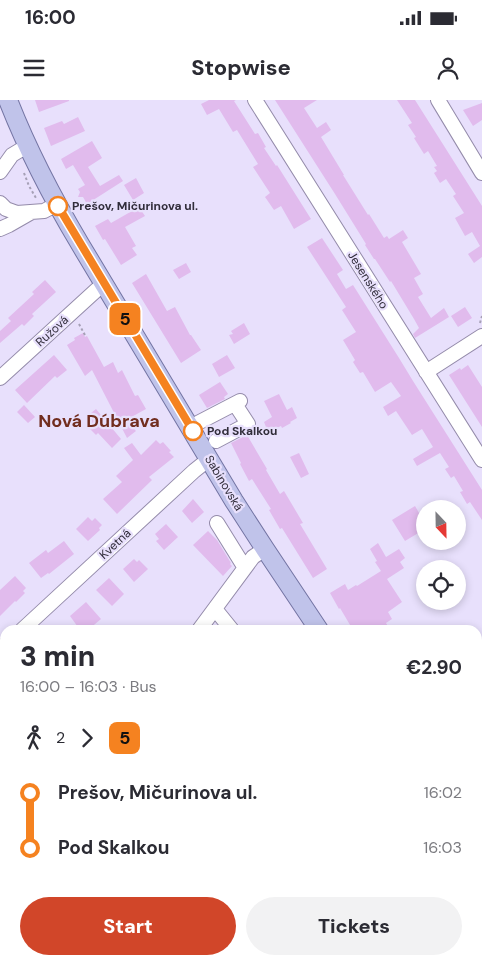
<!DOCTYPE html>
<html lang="en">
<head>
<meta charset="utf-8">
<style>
	body { margin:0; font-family:"DM Sans",sans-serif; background:#f2f2f3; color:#2b2b33; height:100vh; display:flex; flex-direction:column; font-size:19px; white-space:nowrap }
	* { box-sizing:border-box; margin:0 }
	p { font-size:16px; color:#7c7c81 }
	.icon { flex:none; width:28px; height:28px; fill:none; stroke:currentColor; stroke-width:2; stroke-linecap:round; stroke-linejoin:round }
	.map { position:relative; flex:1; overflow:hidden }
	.details { position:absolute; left:0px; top:525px; width:482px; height:340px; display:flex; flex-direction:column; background:#fff; border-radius:15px 15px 0 0; box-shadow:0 2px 8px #0003 }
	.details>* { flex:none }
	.badge { padding:0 10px; border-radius:8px; font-size:18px; line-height:32px }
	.needle { width:32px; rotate:158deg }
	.tools { position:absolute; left:416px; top:400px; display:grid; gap:10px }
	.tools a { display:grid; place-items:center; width:50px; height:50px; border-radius:50%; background:#fff; box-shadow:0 2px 8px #0003; font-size:25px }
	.map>.badge { position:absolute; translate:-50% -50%; box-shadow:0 0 0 2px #fff }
	.legs { display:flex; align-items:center; gap:8px; height:55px; padding:0 20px; font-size:16px }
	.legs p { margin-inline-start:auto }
	.head { display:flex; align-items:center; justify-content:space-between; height:85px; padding:0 20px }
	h1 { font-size:28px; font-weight:800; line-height:38px }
	.action { display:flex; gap:10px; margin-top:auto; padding:10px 20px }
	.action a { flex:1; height:58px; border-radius:30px; background:#d14629; color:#fff; font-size:20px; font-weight:800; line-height:58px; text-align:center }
	.action a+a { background:#f2f2f3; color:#2b2b33 }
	ul { padding:0 20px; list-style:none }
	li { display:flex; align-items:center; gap:18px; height:55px; font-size:19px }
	li i { display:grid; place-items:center; width:8px; height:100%; margin:0 6px; background:currentColor }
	li i::after { content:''; width:12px; height:12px; margin:-6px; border:4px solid; border-radius:50%; background:#fff }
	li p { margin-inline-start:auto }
	li:first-child i { background:linear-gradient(#0000 50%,currentColor 0) }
	li:last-child i { background:linear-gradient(currentColor 50%,#0000 0) }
	.status { display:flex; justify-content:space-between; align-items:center; height:35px; padding:0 25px; background:#fff; direction:ltr }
	.status svg { height:14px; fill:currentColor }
	header { display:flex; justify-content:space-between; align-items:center; height:65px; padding:0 20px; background:#fff; font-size:22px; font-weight:800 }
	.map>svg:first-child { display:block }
</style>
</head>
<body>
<div class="status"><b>16:00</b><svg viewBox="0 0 49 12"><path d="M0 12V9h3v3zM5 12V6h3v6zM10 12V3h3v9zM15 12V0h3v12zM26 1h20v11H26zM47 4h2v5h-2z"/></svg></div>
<header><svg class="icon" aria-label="menu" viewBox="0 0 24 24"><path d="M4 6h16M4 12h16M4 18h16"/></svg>Stopwise<svg class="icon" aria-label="person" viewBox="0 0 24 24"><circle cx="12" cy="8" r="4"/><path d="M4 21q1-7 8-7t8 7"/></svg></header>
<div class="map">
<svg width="482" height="865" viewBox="0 0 482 865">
	<rect width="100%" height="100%" fill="#e8e0fc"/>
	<path fill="#d1aac6" d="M185,860H449L451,865H185Z"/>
	<path fill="#e1bbed" d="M35,0H69V1L39,12Z
		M209,0H236L234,1L255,34L258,33L266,47L264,48L276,66L277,65L311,119L294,129L281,106L274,110L265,97L270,93L253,67L258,64L237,30L233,32L219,9L207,15L201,4Z
		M275,0H317L304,8L317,28L326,22L331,30L321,37L344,75H343L368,115L369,114L384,138L387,136L389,139L403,130L408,138L402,142L421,174L414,178L423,194L418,197L431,218L444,208L449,217L415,238L413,234L419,228L414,219L391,181L390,182L375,159H374L365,145L366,144L335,94Z
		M397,0H415L482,106V157L474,163L468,154L480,146L472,132L465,136L455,118L464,113L453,96L456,94L446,79L440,83L434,73L437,71L434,67L437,66L428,51L424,54L414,38L416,37L408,25L412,23Z
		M482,3V20L473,26L463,10Z
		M78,17L85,31L51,46L44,28L62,21L64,24Z
		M92,41L102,58L88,67L100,86L119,75L123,81L87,104L83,97H78L80,92L78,89L85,85L73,65L66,69L61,59Z
		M136,78L144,93L133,100L124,85Z
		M139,107L145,116L125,127L136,146L132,148L137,155L121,165L105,139L103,140L95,126L108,119L111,123Z
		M322,138L343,170L337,174L346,189L353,185L399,258L413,281L482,390V420L470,402L467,404L460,392L463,391L454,376L451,378L445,369L449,367L440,353L417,366L413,359L433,347L422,329L412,335L396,311L388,316L383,307L401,296L391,282L375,292L363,272L360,273L353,262L355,260L343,240L356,232L342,210L346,207L307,147Z
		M186,163L191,172L179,179L173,170Z
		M146,174L167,211L175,207L190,235H191L201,250L181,263L132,183Z
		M45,180L56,192L32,214L34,216L24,226L22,224L0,243V231L11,221L8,218L34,194L32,192Z
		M465,207L472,218L458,227L451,216Z
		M244,223L250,234L234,244L229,235L233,234L231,231Z
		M83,233L85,237L87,236L104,267L113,262L118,273L122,270L135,296L138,295L146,309L126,320L136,331L127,338L92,270L85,276L67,245L75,240L74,238Z
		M54,255L67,270L57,278L55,276L27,303L15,290Z
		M227,255L235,268L219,277L212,264Z
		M468,265L482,287V327L449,275L460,268L461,270Z
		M220,282L228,294L224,297L225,299L207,308L199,295Z
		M279,294L287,310L292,307L297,318L290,322L291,323L282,328L281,326L268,332L264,322L272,317L264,301Z
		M24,305L35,317L28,323L17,312Z
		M96,309L121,339L112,348L98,333L96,335L88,327L92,323L86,317Z
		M247,335L267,369L266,370L280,394L284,391L303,423L300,424L327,469L313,478L282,428L280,429L269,410L271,409L252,379L249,381L240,364L241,363L231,343Z
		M156,340L160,344L163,342L171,351L169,352L174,357L149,377L152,380L117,414L103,399L122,382L116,376L133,360L124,348L132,343L141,355Z
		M299,353L309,374L301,378L290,357Z
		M193,399L204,412L192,423L182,411Z
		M415,406L425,423V429L405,441L392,420Z
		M88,417L92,421L95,418L102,425L99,428L100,430L88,441L76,429Z
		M166,424L178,437L164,450L156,441L159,439L155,434Z
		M208,431L217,440L231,463L230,464L232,466L223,476L193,445Z
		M64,441L74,454L49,474L48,473L41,478L29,463L46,450L48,453Z
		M378,443L386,457L399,449L405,458L400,462L404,468L387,479L402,502L388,512L392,519L386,523L390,530H353L340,508L339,509L330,493L345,484L348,490L356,485L357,486L381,471L375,462L377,461L370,449Z
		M134,459L137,462L139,460L148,469L134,482L123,469Z
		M15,476L26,488L23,491L25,493L16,502L15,501L0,516V490Z
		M109,478L124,494L112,506L96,490Z
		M86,502L101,519L88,530H80L70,516Z"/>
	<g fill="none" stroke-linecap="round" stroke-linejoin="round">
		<defs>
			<path id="minor" d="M255,0L482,360
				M438,0L482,73
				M0,72L12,55L27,46
				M0,103L6,109L17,113L44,111L57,104
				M0,129L9,125L30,113
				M426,272L482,236
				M0,278L103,184
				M190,327L240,301
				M216,341L248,324L235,304
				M217,423L245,468
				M215,509L232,530
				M22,530L194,371L209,359
				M199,530L253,457L265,449
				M0,550L5,545
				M478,583L482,580
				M0,722L5,728"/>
			<path id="major" d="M8,0C28,51 52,97 80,144L234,401L265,449L319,530
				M465,860L466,865"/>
		</defs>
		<use href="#minor" stroke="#948baa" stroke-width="16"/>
		<use href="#major" stroke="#7374a3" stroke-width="20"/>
		<path stroke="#a6a0b6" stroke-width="2" stroke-dasharray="2.5 2.5" stroke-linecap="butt" d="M24,73L29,86L36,98
			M480,223L482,216
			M79,224L86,237"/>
		<use href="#minor" stroke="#fff" stroke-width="14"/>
		<use href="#major" stroke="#c0c3ea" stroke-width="18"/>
	</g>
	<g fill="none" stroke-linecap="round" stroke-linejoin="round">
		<defs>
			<path id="line-1" d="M58,106L193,331"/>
		</defs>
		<use href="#line-1" stroke="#fff" stroke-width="11"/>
		<use href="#line-1" stroke="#f58220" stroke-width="8"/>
	</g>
	<g fill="#fff" stroke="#f58220" stroke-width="2.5">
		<circle cx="58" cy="106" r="9"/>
		<circle cx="193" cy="331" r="9"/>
	</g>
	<g text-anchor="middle" stroke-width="4.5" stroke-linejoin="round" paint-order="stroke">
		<g font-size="12" font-weight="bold" fill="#312d3a" stroke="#e8e0fc" text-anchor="start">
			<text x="72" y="110">Prešov, Mičurinova ul.</text>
			<text x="207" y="335">Pod Skalkou</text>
		</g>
		<g font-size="12" fill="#312d3a" stroke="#e8e0fc">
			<text transform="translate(368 180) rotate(58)" y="4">Jesenského</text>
			<text transform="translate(52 231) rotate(-42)" y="4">Ružová</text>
			<text transform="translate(224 383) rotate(59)" y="4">Sabinovská</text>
			<text transform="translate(115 444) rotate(-43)" y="4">Kvetná</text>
		</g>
		<g font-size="18" font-weight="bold" fill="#712d1f" stroke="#e8e0fc">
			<text x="99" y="327">Nová Dúbrava</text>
		</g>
	</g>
</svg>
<div class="tools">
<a><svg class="needle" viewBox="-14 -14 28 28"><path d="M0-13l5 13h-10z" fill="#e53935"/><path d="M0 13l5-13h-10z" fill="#7c7c81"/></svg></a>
<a><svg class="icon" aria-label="locate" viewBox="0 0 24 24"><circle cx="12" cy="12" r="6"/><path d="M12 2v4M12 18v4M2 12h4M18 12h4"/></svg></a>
</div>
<b class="badge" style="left:125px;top:219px;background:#f58220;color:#111">5</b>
<section class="details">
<div class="head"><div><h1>3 min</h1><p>16:00 – 16:03 · Bus</p></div><b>€2.90</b></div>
<div class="legs"><svg class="icon" aria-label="walk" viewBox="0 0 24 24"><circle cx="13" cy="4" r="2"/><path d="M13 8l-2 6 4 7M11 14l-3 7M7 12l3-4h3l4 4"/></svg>2<svg class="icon" aria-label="forward" viewBox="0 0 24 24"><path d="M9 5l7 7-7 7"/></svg><b class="badge" style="background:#f58220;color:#111">5</b></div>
<ul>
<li><i style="color:#f58220"></i><b>Prešov, Mičurinova ul.</b><p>16:02</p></li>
<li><i style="color:#f58220"></i><b>Pod Skalkou</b><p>16:03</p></li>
</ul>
<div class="action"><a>Start</a><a>Tickets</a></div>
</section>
</div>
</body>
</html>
